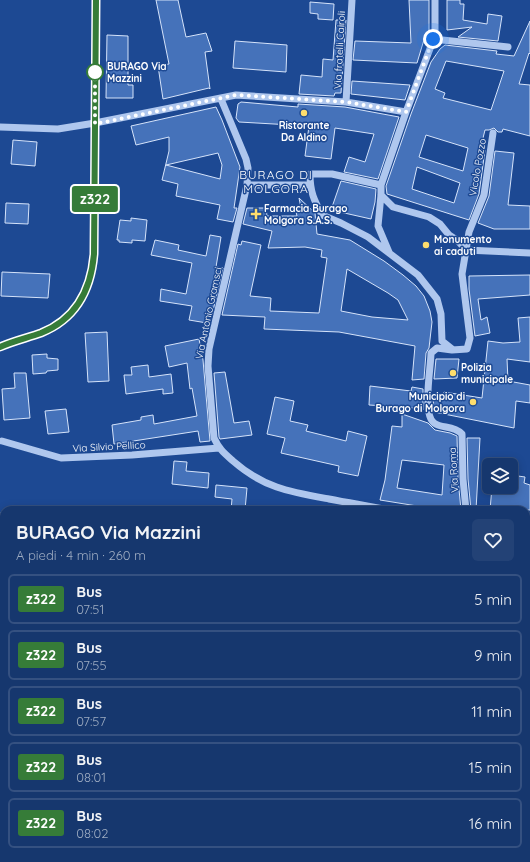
<!DOCTYPE html>
<html lang="it">
<head>
<meta charset="utf-8">
<style>
	body { margin:0; font-family:Quicksand,sans-serif; background:#234276; color:#f1f3f6; height:100vh; display:flex; flex-direction:column; font-size:15px; white-space:nowrap }
	* { box-sizing:border-box; margin:0 }
	p { font-size:13px; color:#9eacc2 }
	.icon { flex:none; width:22px; height:22px; fill:none; stroke:currentColor; stroke-width:2; stroke-linecap:round; stroke-linejoin:round }
	.map { position:relative; flex:1; overflow:hidden }
	.sheet { position:absolute; left:0px; top:506px; width:530px; height:356px; display:flex; flex-direction:column; background:#16376e; border-radius:12px 12px 0 0; box-shadow:0 2px 10px #0003,0 0 0 1px #355181 }
	.sheet>* { flex:none }
	.badge { padding:0 8px; border-radius:3px; font-size:14px; line-height:26px }
	.fabs { position:absolute; left:482px; top:458px; display:grid; gap:8px }
	.fabs a { display:grid; place-items:center; width:36px; height:36px; border-radius:6px; background:#16376e; box-shadow:0 2px 10px #0003,0 0 0 1px #355181; font-size:20px }
	.you { position:absolute; width:20px; height:20px; margin:-10px; border:3px solid #fff; border-radius:50%; background:#1a73e8; box-shadow:0 0 0 6px #1a73e833 }
	.map>.badge { position:absolute; translate:-50% -50%; box-shadow:0 0 0 2px #fff }
	.round { display:grid; place-items:center; flex:none; width:42px; height:42px; border-radius:6px; background:#234276 }
	.headline { display:flex; align-items:center; justify-content:space-between; height:68px; padding:0 16px }
	h1 { font-size:19px; font-weight:700; line-height:30px }
	ul { padding:0; list-style:none }
	li { display:flex; align-items:center; gap:12px; height:50px; margin:0 8px 6px; padding:0 8px; border:2px solid #355181; border-radius:6px }
	li div { flex:1 }
	li b { display:block; font-size:15px }
	li em { font-style:normal }
	li .badge { min-width:44px; font-weight:700; text-align:center }
	.map>svg:first-child { display:block }
</style>
</head>
<body>
<div class="map">
<svg width="530" height="862" viewBox="0 0 530 862">
	<rect width="100%" height="100%" fill="#1d4993"/>
	<path fill="#3062b1" d="M0,539L4,550V858H319L322,862H0Z"/>
	<path fill="#4572ba" stroke="#d5e3fa" fill-rule="evenodd" d="M156,0H178L186,37L206,33L212,51L205,52L210,89L209,88L163,99L158,66L169,64Z
		M409,0H429V32L426,33L417,63L353,60L355,41L411,43Z
		M447,0H460V4H464L463,20L487,24L488,14L502,16L498,41L458,37L472,27L447,30Z
		M310,2L334,4L333,20L318,19V14L310,13Z
		M336,20H346L341,93H335L334,96L299,94L301,75L322,77L323,59L333,60Z
		M530,21V54L529,53L519,84L530,85V136L503,129L502,132H498L494,128L489,130H485L480,150H485L479,194L469,220L387,194L386,186L411,114L431,62L440,49L445,45L497,51L496,54L514,56ZM446,61L504,71L491,110L443,98L445,93L435,89ZM426,135L468,148L463,171L419,157ZM417,167L460,183L454,203L412,189Z
		M107,35L128,36V85H133V98H106Z
		M235,41L287,45L286,72L233,68Z
		M352,81L410,85L405,100L351,94Z
		M241,102L298,107V104L345,107L399,117L378,179L344,172L349,157L365,162L374,134L335,128L331,159L305,156L309,126L239,122L236,118L238,104Z
		M216,107L222,120L240,167L234,208H237L233,222L217,219L220,205L176,196L178,184L162,180L169,151V137L136,145L131,126ZM218,153L222,165L220,179L166,165Z
		M13,140L37,142L35,166L11,164Z
		M495,151L514,153L508,205L530,206V229H494L478,223L489,196Z
		M341,181L376,189L375,202L371,219L331,210Z
		M299,198L315,213L317,234L350,240L384,261L403,275L416,286L424,296L430,311L432,322L429,348L426,353L424,379L412,380L415,346L339,332L264,329L265,317L222,315L238,244L241,245L242,241L261,245L250,296L271,298L270,311L319,313L327,258L321,257L322,250L305,247L268,248L272,231L243,224L247,208H266L267,216H297L295,208H301ZM347,269L388,293L398,300L408,320L372,317L341,311Z
		M6,203L29,204L28,224L5,223Z
		M131,218L147,220L145,241L132,240V243L119,242V240H117L120,220L131,221Z
		M210,235L221,237L216,267L223,268L212,315L208,314L207,323L189,320L192,306L160,301L161,289L186,294L192,263L151,255L155,240L179,245L178,250L206,256Z
		M2,272L50,274L48,298L1,296Z
		M530,275V295L478,299L481,320L487,317L490,333L475,336L469,289V276Z
		M530,317V362L507,359L508,381L530,385V403L516,401L514,428L434,412L433,397L443,398L444,392L482,398L488,341L503,343L520,342L518,318Z
		M107,332L109,381L88,382L85,333Z
		M199,339L203,360L210,441L200,442L198,431L114,444L112,425L141,420V417L153,415L154,424L197,416L192,388L190,389L187,363L169,367L165,346Z
		M47,354V358L58,359V370L47,371L46,373L33,374L32,355Z
		M436,359H459L457,378L434,379Z
		M148,365L149,377L171,374L173,393L163,394V389L126,394L124,375H132L131,367Z
		M225,372L234,423L249,421L252,435L220,439L219,437L214,373Z
		M14,373H26L30,418L4,420L2,389L15,388Z
		M370,386L411,391L412,387L423,389V410L403,406L402,407L369,405Z
		M275,397L294,401L290,421L308,425L306,431L346,441L348,431L367,436L358,476L338,472L339,466L281,453L285,438L267,434Z
		M66,409L69,432L48,434L45,411Z
		M402,414L428,423L435,430L450,433L457,436L458,479L461,510H442L380,500L385,480L392,426L402,427ZM402,460L444,465L442,495L397,488Z
		M467,438H480L476,510H471L468,479Z
		M174,461L187,462L186,471L209,473L208,488L172,484Z
		M511,475L525,477L524,483L530,485V510H490L492,487H511Z
		M216,485L247,488L245,510H231L232,499L215,497Z"/>
	<g fill="none" stroke-linecap="round" stroke-linejoin="round">
		<path stroke="#afc7ee" stroke-width="2" stroke-dasharray="2 3" stroke-linecap="butt" d="M149,858L150,862"/>
		<path stroke="#afc7ee" stroke-width="7" d="M433,39L508,47
			M221,99L246,159L248,168L247,185L209,349L208,366L214,438C219,449 224,453 233,461C264,488 290,492 329,499C349,503 369,506 389,510
			M346,102L352,0
			M0,127L58,129L95,123L236,95L346,102L406,112
			M493,133L484,195L469,232L466,250L530,253
			M247,185H310
			M381,185L332,174H310C310,192 314,200 322,215L341,223L368,237L418,275L437,299L441,314L442,341L452,349
			M381,195L393,207L429,217L440,224L449,235L458,241L466,250L462,274L470,338L467,349L452,350L437,348L431,353C431,367 422,414 434,423C442,429 453,425 462,434L463,479L466,510
			M389,252L378,226L381,195V185L406,112L431,46L435,33V0
			M0,347C13,341 27,338 41,333C76,319 91,290 94,254L96,0
			M2,441L61,458L132,455L219,448
			M0,516L4,526
			M526,553L530,555
			M325,858L328,862"/>
	</g>
	<g fill="none" stroke-linecap="round" stroke-linejoin="round">
		<defs>
			<path id="line" d="M0,347C13,341 27,338 41,333C76,319 91,290 94,254L96,0"/>
		</defs>
		<use href="#line" stroke="#fff" stroke-width="9"/>
		<use href="#line" stroke="#367c38" stroke-width="6"/>
		<path stroke="#fff" stroke-width="4" stroke-dasharray="0 7.2" d="M95,72V124L236,95L346,102L406,112L433,39"/>
	</g>
	<circle fill="#fff" stroke="#367c38" stroke-width="2" cx="95" cy="72" r="8"/>
	<g fill="#fedd6d" stroke="#1d4993" stroke-width="1.5">
		<circle cx="304" cy="113" r="4"/>
		<path d="M254 208h4v4h4v4h-4v4h-4v-4h-4v-4h4z"/>
		<circle cx="426" cy="245" r="4"/>
		<circle cx="453" cy="373" r="4"/>
		<circle cx="473" cy="402" r="4"/>
	</g>
	<g text-anchor="middle" stroke-width="3" stroke-linejoin="round" paint-order="stroke">
		<g font-size="10" fill="#fff" stroke="#1d4993">
			<text transform="translate(339 50) rotate(-87)" y="4">Via fratelli Cairoli</text>
			<text transform="translate(477 167) rotate(-80)" y="4">Vicolo Pozzo</text>
			<text transform="translate(208 313) rotate(-78)" y="4">Via Antonio Gramsci</text>
			<text transform="translate(109 446) rotate(-3)" y="4">Via Silvio Pellico</text>
			<text transform="translate(453 470) rotate(-93)" y="4">Via Roma</text>
		</g>
		<g font-size="10" font-weight="bold" fill="#fff" stroke="#1d4993" text-anchor="start">
			<text x="107" y="70">BURAGO Via<tspan x="107" dy="12">Mazzini</tspan></text>
		</g>
		<g font-size="10" font-weight="bold" fill="#fff" stroke="#1d4993" text-anchor="start">
			<text x="304" y="129" text-anchor="middle">Ristorante<tspan x="304" dy="12">Da Aldino</tspan></text>
			<text x="264" y="212">Farmacia Burago<tspan x="264" dy="12">Molgora S.A.S.</tspan></text>
			<text x="434" y="243">Monumento<tspan x="434" dy="12">ai caduti</tspan></text>
			<text x="461" y="371">Polizia<tspan x="461" dy="12">municipale</tspan></text>
			<text x="465" y="400" text-anchor="end">Municipio di<tspan x="465" dy="12">Burago di Molgora</tspan></text>
		</g>
		<g font-size="12" letter-spacing="1" fill="#fff" stroke="#1d4993">
			<text x="276" y="179">BURAGO DI<tspan x="276" dy="14">MOLGORA</tspan></text>
		</g>
	</g>
</svg>
<div class="fabs">
<a><svg class="icon" aria-label="layers" viewBox="0 0 24 24"><path d="M12 4l9 5-9 5-9-5zM3 14l9 5 9-5"/></svg></a>
</div>
<div class="you" style="left:433px;top:39px"></div>
<b class="badge" style="left:95px;top:199px;background:#367c38;color:#fff">z322</b>
<section class="sheet">
<div class="headline"><div><h1>BURAGO Via Mazzini</h1><p>A piedi · 4 min · 260 m</p></div><a class="round"><svg class="icon" aria-label="heart" viewBox="0 0 24 24"><path d="M12 20l-8-8c-3-5 5-10 8-4 3-6 11-1 8 4z"/></svg></a></div>
<ul>
<li><span class="badge" style="background:#367c38;color:#fff">z322</span><div><b>Bus</b><p>07:51</p></div><em>5 min</em></li>
<li><span class="badge" style="background:#367c38;color:#fff">z322</span><div><b>Bus</b><p>07:55</p></div><em>9 min</em></li>
<li><span class="badge" style="background:#367c38;color:#fff">z322</span><div><b>Bus</b><p>07:57</p></div><em>11 min</em></li>
<li><span class="badge" style="background:#367c38;color:#fff">z322</span><div><b>Bus</b><p>08:01</p></div><em>15 min</em></li>
<li><span class="badge" style="background:#367c38;color:#fff">z322</span><div><b>Bus</b><p>08:02</p></div><em>16 min</em></li>
</ul>
</section>
</div>
</body>
</html>
